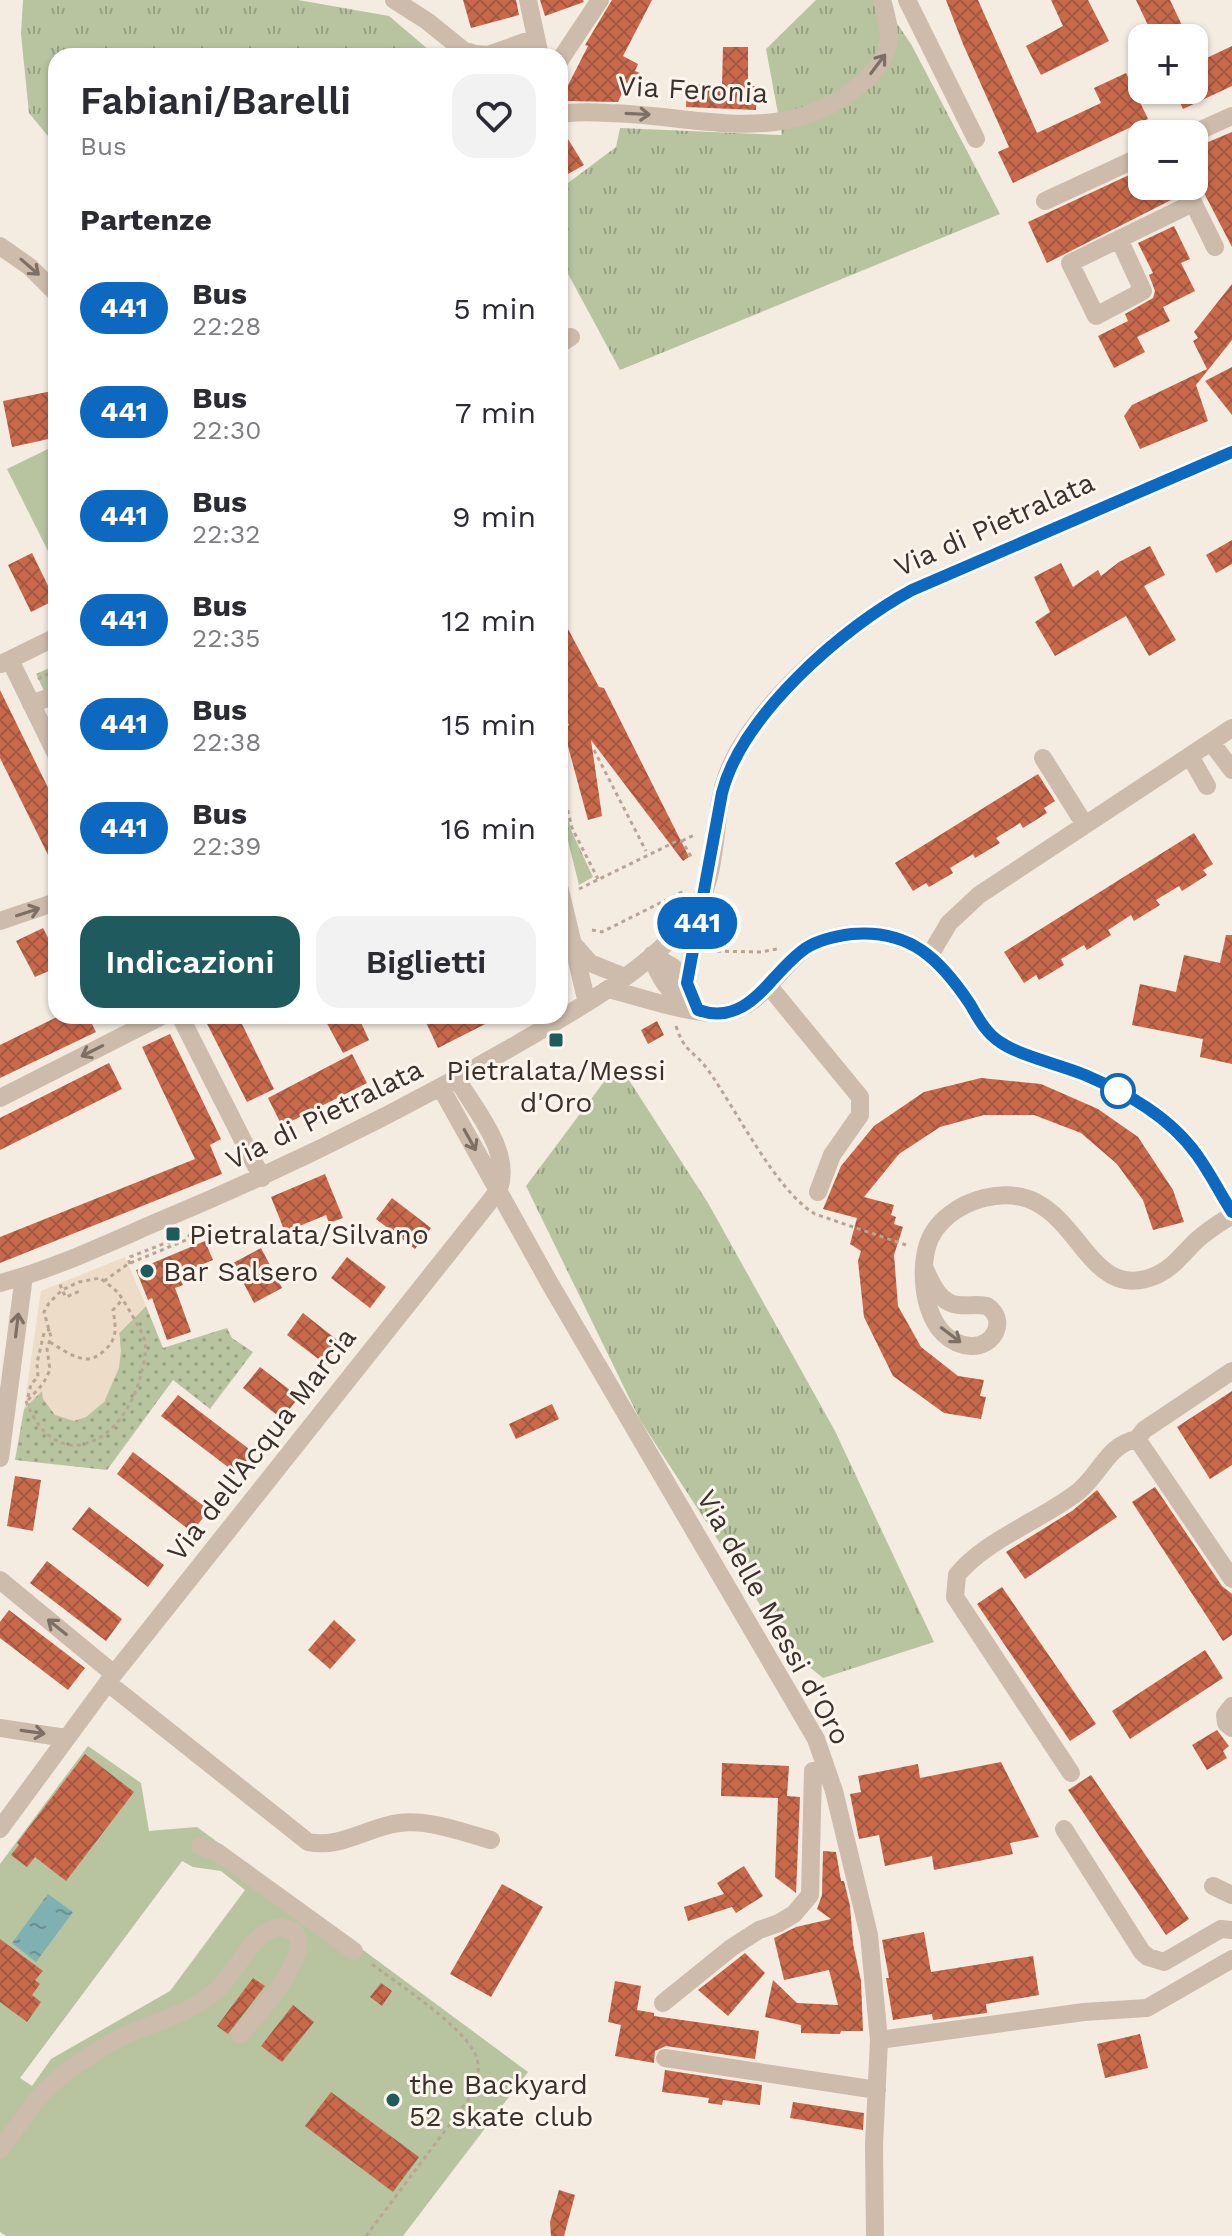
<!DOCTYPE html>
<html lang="it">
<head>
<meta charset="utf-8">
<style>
	body { margin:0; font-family:"Work Sans",sans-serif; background:#f2f2f3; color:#2b2b33; height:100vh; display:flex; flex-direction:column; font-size:30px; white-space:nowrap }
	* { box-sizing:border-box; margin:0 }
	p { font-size:26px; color:#7c7c81 }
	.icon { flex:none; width:44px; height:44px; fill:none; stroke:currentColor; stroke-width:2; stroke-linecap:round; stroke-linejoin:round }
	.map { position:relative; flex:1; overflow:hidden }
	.side { position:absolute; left:48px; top:48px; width:520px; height:976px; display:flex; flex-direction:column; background:#fff; border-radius:24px; box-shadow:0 2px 6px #0004 }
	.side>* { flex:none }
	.badge { padding:0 16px; border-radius:26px; font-size:28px; line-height:52px }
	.controls { position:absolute; left:1128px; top:24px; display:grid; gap:16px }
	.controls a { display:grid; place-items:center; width:80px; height:80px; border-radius:16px; background:#fff; box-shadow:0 2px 6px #0004; font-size:40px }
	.map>.badge { position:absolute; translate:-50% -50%; box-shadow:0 0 0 4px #fff }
	h2 { padding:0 32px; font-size:30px; line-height:72px }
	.round { display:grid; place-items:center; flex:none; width:84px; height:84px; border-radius:24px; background:#f2f2f3 }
	.head { display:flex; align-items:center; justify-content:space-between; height:136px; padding:0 32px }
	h1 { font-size:38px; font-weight:600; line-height:60px }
	.action { display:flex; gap:16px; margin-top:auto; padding:16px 32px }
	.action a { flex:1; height:92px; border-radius:24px; background:#1f5a5e; color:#fff; font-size:32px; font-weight:600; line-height:92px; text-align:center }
	.action a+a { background:#f2f2f3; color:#2b2b33 }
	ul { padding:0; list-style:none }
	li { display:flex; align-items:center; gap:24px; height:104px; padding:0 32px }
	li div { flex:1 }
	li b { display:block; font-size:30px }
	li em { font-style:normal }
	li .badge { min-width:88px; font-weight:700; text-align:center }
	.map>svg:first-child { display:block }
</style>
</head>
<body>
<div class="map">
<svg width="1232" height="2236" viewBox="0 0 1232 2236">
	<defs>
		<pattern id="grass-tufts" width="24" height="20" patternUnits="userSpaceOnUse" patternTransform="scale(2)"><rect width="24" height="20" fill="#b8c4a0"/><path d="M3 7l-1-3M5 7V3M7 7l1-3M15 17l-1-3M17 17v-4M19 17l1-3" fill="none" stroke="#97a083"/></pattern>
		<pattern id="park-dots" width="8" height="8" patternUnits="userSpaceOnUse" patternTransform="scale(2)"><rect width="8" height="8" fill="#b8c4a0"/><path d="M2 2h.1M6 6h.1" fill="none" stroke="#97a083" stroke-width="1.8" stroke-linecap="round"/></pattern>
		<pattern id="water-ripples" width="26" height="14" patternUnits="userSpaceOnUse" patternTransform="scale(2)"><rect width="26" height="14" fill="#7fb0b2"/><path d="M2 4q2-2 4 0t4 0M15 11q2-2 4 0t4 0" fill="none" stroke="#699091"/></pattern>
		<pattern id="building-cross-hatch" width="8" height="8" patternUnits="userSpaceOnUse" patternTransform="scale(2)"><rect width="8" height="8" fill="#c8694b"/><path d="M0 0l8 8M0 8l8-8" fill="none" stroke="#a4573f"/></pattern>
	</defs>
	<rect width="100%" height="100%" fill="#f4ebe1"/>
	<path fill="url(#grass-tufts)" d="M23,0H298L389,16L436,56H56V146L29,113L21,34Z
		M816,0H881L911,44L1000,214L620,370L560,259V189L616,147L620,128L782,135L766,49Z
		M56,665V688L45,693L36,674Z
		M562,795L571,830L593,877L579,885L560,809Z
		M618,1063L708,1203L835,1431L934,1642L823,1678L790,1651L640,1420L526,1186Z"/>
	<path fill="url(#park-dots)" d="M146,1306L163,1348L227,1328L232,1338L253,1352L210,1409L173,1380L107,1470L15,1460L24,1409L42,1390L104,1402C114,1378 123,1360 119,1333Z"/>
	<path fill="#b8c4a0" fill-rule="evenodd" d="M56,445V567L7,469Z
		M88,1746L141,1783L149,1831L197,1827L528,2072L403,2236H6L0,2232V1864ZM182,1861L193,1867L221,1871L245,1890L170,1991L51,2059L32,2086L20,2078Z"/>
	<path fill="#ecdcc8" d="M125,1257L146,1306L119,1333L121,1351L119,1368L104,1402L86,1417L74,1421L55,1415L43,1399L42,1391L24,1409L41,1291Z"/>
	<path fill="url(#water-ripples)" d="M48,1894L73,1912L36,1962L12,1943Z"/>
	<path fill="url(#building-cross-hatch)" d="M463,0H516L519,15L471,28Z
		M540,0H583L584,2L545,16Z
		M612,0H652L623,56L638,64L635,71L640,73L633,86L627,83L618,102L565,101L562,97L588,46L585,45Z
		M946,0H978L1037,133L1101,103L1094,88L1126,73L1148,119L1013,183L998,152L1009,147L963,44Z
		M1051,0H1088L1109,41L1041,75L1026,46L1063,26Z
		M1136,0H1170L1188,38H1154Z
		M1232,46V86L1183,109L1174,90H1194V64Z
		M723,47H748V86H757L756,110L686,107L687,84L722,85Z
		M560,126L584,165L568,174L560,159Z
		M1232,132V247L1203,191L1201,192L1194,179V148Z
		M1142,169V186H1173L1177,197L1047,263L1028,222Z
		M1174,226L1190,259L1181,263L1195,291L1163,307L1170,321L1137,337L1145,352L1114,368L1098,336L1128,321L1125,314L1153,298L1155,291L1149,275L1153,273L1138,243Z
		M1232,284V340L1196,385L1208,421L1140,449L1124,416L1132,405L1207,369L1193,341L1198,338L1194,332Z
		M1232,367V415L1205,381Z
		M52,391L56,413V428L52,429L53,438L12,447L3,401Z
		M1232,540V564L1216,573L1206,555Z
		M1150,546L1165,575L1144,586L1176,640L1149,656L1126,616L1055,656L1035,622L1050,612L1034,577L1061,563L1073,587L1098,570L1101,576L1119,562Z
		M32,553L55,600L31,612L8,565Z
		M560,614L599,687L604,688L689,857L683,861L591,740L602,816L588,820L563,728L569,725L560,710V685L566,682L560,662Z
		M0,690L56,804V871L0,758Z
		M1038,774L1055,801L1044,808L1047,813L1023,828L1020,823L996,838L1000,843L975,858L973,854L950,868L953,873L929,887L926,883L913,891L895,863Z
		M1194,833L1213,864L1203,870L1207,875L1182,891L1179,886L1156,900L1160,905L1134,921L1131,915L1108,930L1111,935L1087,950L1084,945L1061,959L1064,965L1039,980L1036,975L1024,983L1004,952Z
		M43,928L56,953V968L35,977L16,941Z
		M1226,935H1232V1064L1200,1057L1203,1039L1132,1025L1140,984L1176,992L1184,955L1220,963Z
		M59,1016H88L96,1032L0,1078V1045Z
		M203,1016H238L274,1089L247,1102Z
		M323,1016H358L369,1040L343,1053Z
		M423,1016H501L438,1048Z
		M657,1021L664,1035L648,1044L641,1030Z
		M170,1034L221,1139L210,1145L222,1174L0,1263V1237L195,1159L142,1047Z
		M352,1054L367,1083L282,1126L268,1098Z
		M109,1063L122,1089L0,1150V1118Z
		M981,1078L1041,1084L1098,1109L1138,1137L1173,1190L1184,1222L1153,1230L1143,1200L1117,1164L1081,1133L1034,1115H984L940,1127L899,1154L864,1197L894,1205L891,1215L896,1217L894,1224L903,1227L894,1255L898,1306L921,1347L958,1376L984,1380L980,1396L986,1397L981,1419L944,1413L893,1376L864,1317L858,1261L861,1251L850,1244L857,1218L823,1209L841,1166L874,1126L924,1092Z
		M325,1174L343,1218L329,1223L326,1215L285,1232L271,1197Z
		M392,1198L431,1228L415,1249L376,1219Z
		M205,1241L213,1260L178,1274L183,1285L175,1288L191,1332L167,1340L152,1298L148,1300L136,1270Z
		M261,1248L282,1288L254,1303L233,1263Z
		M347,1257L386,1287L370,1308L331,1278Z
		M303,1313L341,1343L325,1364L287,1335Z
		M260,1367L299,1397L282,1419L243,1388Z
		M1232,1391V1465L1210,1479L1177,1427Z
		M178,1395L253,1452L237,1474L161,1416Z
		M552,1404L559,1419L516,1439L509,1424Z
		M133,1452L209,1510L192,1532L117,1474Z
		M15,1476L41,1480L33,1531L7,1526Z
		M1155,1487L1222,1586L1232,1594V1635L1223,1641L1132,1502Z
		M1097,1490L1117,1517L1025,1579L1006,1552L1072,1511Z
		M89,1507L164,1565L148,1587L72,1529Z
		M47,1561L122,1619L106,1641L30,1583Z
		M1002,1587L1096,1724L1070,1741L977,1604Z
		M9,1610L85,1668L68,1690L0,1638V1622Z
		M334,1620L356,1640L330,1669L308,1650Z
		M1205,1650L1223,1678L1130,1739L1112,1711Z
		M1217,1730L1229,1746L1223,1751L1227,1758L1207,1770L1192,1745Z
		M85,1754L134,1792L66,1881L35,1857L27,1867L11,1855L19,1845L17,1843Z
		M1001,1762L1039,1837L1010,1843L1013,1854L934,1870L932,1856L885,1866L879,1835L859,1839L850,1794L861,1792L858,1776L918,1764L920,1778Z
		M722,1763L789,1766L787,1796L800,1797L796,1893L775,1877L778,1798L721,1796Z
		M1091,1775L1189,1919L1166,1935L1068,1790Z
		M823,1851L836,1852L841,1881H844L850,1906L853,1944L861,1981L863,2031H841L840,2034L801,2033V2025L765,2017L773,1980L797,2003L838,2005L829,1970L784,1980L774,1938L796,1927L831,1919L817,1909L822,1895Z
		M744,1866L763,1896L736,1913L732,1907L688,1921L684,1907L724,1894L717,1883Z
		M502,1884L543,1907L491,1997L450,1974Z
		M924,1932L931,1972L1033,1956L1039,1995L986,2004L987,2013L933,2020L932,2014L893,2020L886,1978H889L882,1940Z
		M0,1939L43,1971L35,1980L40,1984L32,1995L41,2002L27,2022L0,2002Z
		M745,1953L765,1973L728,2016L698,1990Z
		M253,1978L265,1986L228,2034L217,2026Z
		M615,1981L641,1986L637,2010L654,2013V2016L759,2031L755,2059L666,2046L655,2051L654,2063L615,2056L621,2025L608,2022Z
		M381,1983L392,1991L382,2006L370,1997Z
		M293,2005L314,2022L282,2062L261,2046Z
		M1140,2034L1148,2068L1105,2078L1097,2044Z
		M665,2070L762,2085L760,2105L723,2100L722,2105L708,2103L709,2098L662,2092Z
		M331,2092L419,2157L393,2192L305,2126Z
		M793,2102L864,2113L863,2130L790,2118Z
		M559,2190L575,2195L564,2236H551L550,2222Z"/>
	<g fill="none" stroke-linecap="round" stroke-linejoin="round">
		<path stroke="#b9a596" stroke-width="3" stroke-dasharray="4 4" stroke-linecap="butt" d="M38,679L56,670
			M594,750L646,851
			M560,779L572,828L598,879
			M682,841L696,834
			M579,889L677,841H682L693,860
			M592,930L602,932L686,890
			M709,951L761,952L777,949
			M676,1026C685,1054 693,1049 708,1070C736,1109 776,1191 815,1214L909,1246
			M130,1264L128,1259L130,1257L168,1242L170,1244
			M104,1281L128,1264L186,1240L191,1233L210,1224L208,1220
			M50,1342C60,1348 73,1358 86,1359C93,1359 98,1356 104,1351C118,1338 116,1328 113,1310L122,1300
			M28,1397L31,1384L38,1377L37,1363L44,1333L50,1329
			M28,1400L43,1384L50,1370L47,1349L51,1337L44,1312L49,1303L62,1290L66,1297L82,1290
			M26,1401C56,1478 122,1444 140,1378C143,1367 147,1353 145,1342C145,1336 123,1299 119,1294C114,1288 106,1283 100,1278L79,1282L62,1290L60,1284
			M366,2236L471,2096C475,2084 481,2072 477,2059C469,2029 395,1982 369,1962"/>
		<path stroke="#cdbbac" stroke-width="18" d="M394,0L427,21L463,50L475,54L488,55L536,38
			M528,0L540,56
			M907,0L976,139
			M560,60L600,0
			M560,114C576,111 593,112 609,113C700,115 787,150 863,82C894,54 893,38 882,0
			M1192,134L1232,116
			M1185,186L1215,247
			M1045,201L1142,156
			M1119,239L1143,291L1096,316L1070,263L1193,203
			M0,246L30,267L56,293
			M560,344L571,337
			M10,660L56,754
			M1,664L56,637
			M31,704L56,695
			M1211,742L1232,770
			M1190,756L1207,786
			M1043,758L1085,825
			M560,890L587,1003
			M0,921L56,902
			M574,945L590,963L625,977
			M652,955C657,976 670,994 688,1004
			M652,955L673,967L689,989
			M930,955L949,923L979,895L1232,728
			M687,983L700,907
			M768,985L860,1097V1115L832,1155L818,1192
			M609,989C636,996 696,1016 722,1013C760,1010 777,968 806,948C820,939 836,936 852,934C910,929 940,959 970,1004C978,1018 986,1033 1000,1042C1020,1056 1060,1065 1085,1075C1127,1093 1170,1117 1197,1155C1210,1173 1220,1193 1232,1212
			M180,1016L262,1178
			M441,1088L549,1282L816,1739L834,1791L869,1935L879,2040L874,2145L875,2236
			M0,1098L162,1016
			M924,1267C931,1282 939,1304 959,1305C969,1306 977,1304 987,1306C1008,1320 994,1347 971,1346C926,1343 918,1280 927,1247C934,1221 960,1204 984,1198C1080,1174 1078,1310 1157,1275C1174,1267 1184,1252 1197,1240C1208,1230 1220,1223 1232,1215
			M0,1283C54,1269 106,1244 157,1222C282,1170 402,1111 519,1043C579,1008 644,973 689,919C717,885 713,833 722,792C738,717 846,625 912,590L1232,452
			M1137,1439L1232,1579
			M0,1458L24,1276
			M0,1580L114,1674
			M108,1683L308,1842C340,1849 368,1827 399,1823C430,1819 461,1832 491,1840
			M1232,1706L1225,1715L1226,1723L1232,1728
			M0,1728L66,1738
			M1071,1773L955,1597L957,1575C985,1540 1044,1519 1079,1491C1101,1473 1107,1445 1137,1439L1144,1430L1232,1371
			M0,1829L114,1674L498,1191C514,1154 475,1110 457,1079
			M1064,1829L1142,1952L1148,1957L1164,1962L1221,1929L1232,1930
			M200,1846L217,1852L354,1951
			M1213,1886L1232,1895
			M663,2003L731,1948L759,1930L779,1923L794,1914L810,1895L813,1771L826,1770
			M879,2040L1084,2012L1147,2008L1232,1959
			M665,2058L877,2090
			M0,2150C16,2130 30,2104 49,2087C65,2071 94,2052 114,2041C146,2023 185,2017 213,1993C234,1976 244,1948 265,1933C272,1928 281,1926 289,1929C324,1945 253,2019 240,2035"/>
	</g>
	<defs><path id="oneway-shaft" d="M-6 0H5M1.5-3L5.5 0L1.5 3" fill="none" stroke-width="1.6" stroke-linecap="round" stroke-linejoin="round" transform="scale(2)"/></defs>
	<g stroke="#7d6f65">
		<use href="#oneway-shaft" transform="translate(878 64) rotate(-53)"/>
		<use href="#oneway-shaft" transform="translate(638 114) rotate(3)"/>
		<use href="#oneway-shaft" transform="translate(30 267) rotate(41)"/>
		<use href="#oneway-shaft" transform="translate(28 912) rotate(-18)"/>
		<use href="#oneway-shaft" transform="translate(92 1051) rotate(153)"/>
		<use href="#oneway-shaft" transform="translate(470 1140) rotate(61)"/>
		<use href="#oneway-shaft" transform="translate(17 1325) rotate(-83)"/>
		<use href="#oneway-shaft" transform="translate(951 1335) rotate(37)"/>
		<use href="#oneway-shaft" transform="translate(57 1627) rotate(-141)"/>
		<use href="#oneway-shaft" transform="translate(33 1732) rotate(8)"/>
	</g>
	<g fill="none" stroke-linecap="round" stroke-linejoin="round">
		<defs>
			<path id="line" d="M1232,452L912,590C843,627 742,715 722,793L687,983L698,1010C750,1028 770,972 806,948C820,939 836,936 852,934C910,929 940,959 970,1004C978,1018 986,1033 1000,1042C1020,1056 1061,1065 1085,1075C1127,1093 1170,1117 1197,1155C1210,1173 1220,1193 1232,1212"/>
		</defs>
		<use href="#line" stroke="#fff" stroke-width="18"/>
		<use href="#line" stroke="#0c69bf" stroke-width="12"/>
	</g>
	<g fill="#1f5a5e" stroke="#fbf5ee" stroke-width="3">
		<rect x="548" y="1032" width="16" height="16" rx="4"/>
		<rect x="165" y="1226" width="16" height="16" rx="4"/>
		<circle cx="147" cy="1271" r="8"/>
		<circle cx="393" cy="2100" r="8"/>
	</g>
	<circle fill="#fff" stroke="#0c69bf" stroke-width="4" cx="1118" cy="1091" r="16"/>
	<g text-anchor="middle" stroke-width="6" stroke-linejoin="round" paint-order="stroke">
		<g font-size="28" fill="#3b302b" stroke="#fbf5ee">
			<text transform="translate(693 89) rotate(3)" y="10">Via Feronia</text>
			<text transform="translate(994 524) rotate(-24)" y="10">Via di Pietralata</text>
			<text transform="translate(324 1114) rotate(-26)" y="10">Via di Pietralata</text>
			<text transform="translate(261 1444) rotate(-52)" y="10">Via dell'Acqua Marcia</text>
			<text transform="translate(774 1617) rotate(61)" y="10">Via delle Messi d'Oro</text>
		</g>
		<g font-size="28" fill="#3b302b" stroke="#fbf5ee" text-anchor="start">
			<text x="556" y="1080" text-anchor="middle">Pietralata/Messi<tspan x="556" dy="32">d'Oro</tspan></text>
			<text x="189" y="1244">Pietralata/Silvano</text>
			<text x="163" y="1281">Bar Salsero</text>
			<text x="409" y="2094">the Backyard<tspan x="409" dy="32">52 skate club</tspan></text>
		</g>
	</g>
</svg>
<div class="controls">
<a>+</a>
<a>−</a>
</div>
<b class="badge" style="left:697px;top:923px;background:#0c69bf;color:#fff">441</b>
<section class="side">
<div class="head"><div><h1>Fabiani/Barelli</h1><p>Bus</p></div><a class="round"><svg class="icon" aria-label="heart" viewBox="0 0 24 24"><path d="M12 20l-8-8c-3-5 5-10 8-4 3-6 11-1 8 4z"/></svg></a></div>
<h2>Partenze</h2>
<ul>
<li><span class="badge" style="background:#0c69bf;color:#fff">441</span><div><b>Bus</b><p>22:28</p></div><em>5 min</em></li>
<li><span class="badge" style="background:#0c69bf;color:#fff">441</span><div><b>Bus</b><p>22:30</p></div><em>7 min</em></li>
<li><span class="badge" style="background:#0c69bf;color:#fff">441</span><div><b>Bus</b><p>22:32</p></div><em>9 min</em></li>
<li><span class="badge" style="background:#0c69bf;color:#fff">441</span><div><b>Bus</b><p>22:35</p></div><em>12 min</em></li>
<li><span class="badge" style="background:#0c69bf;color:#fff">441</span><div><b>Bus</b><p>22:38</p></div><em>15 min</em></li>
<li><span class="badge" style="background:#0c69bf;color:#fff">441</span><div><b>Bus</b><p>22:39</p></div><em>16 min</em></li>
</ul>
<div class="action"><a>Indicazioni</a><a>Biglietti</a></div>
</section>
</div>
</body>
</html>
